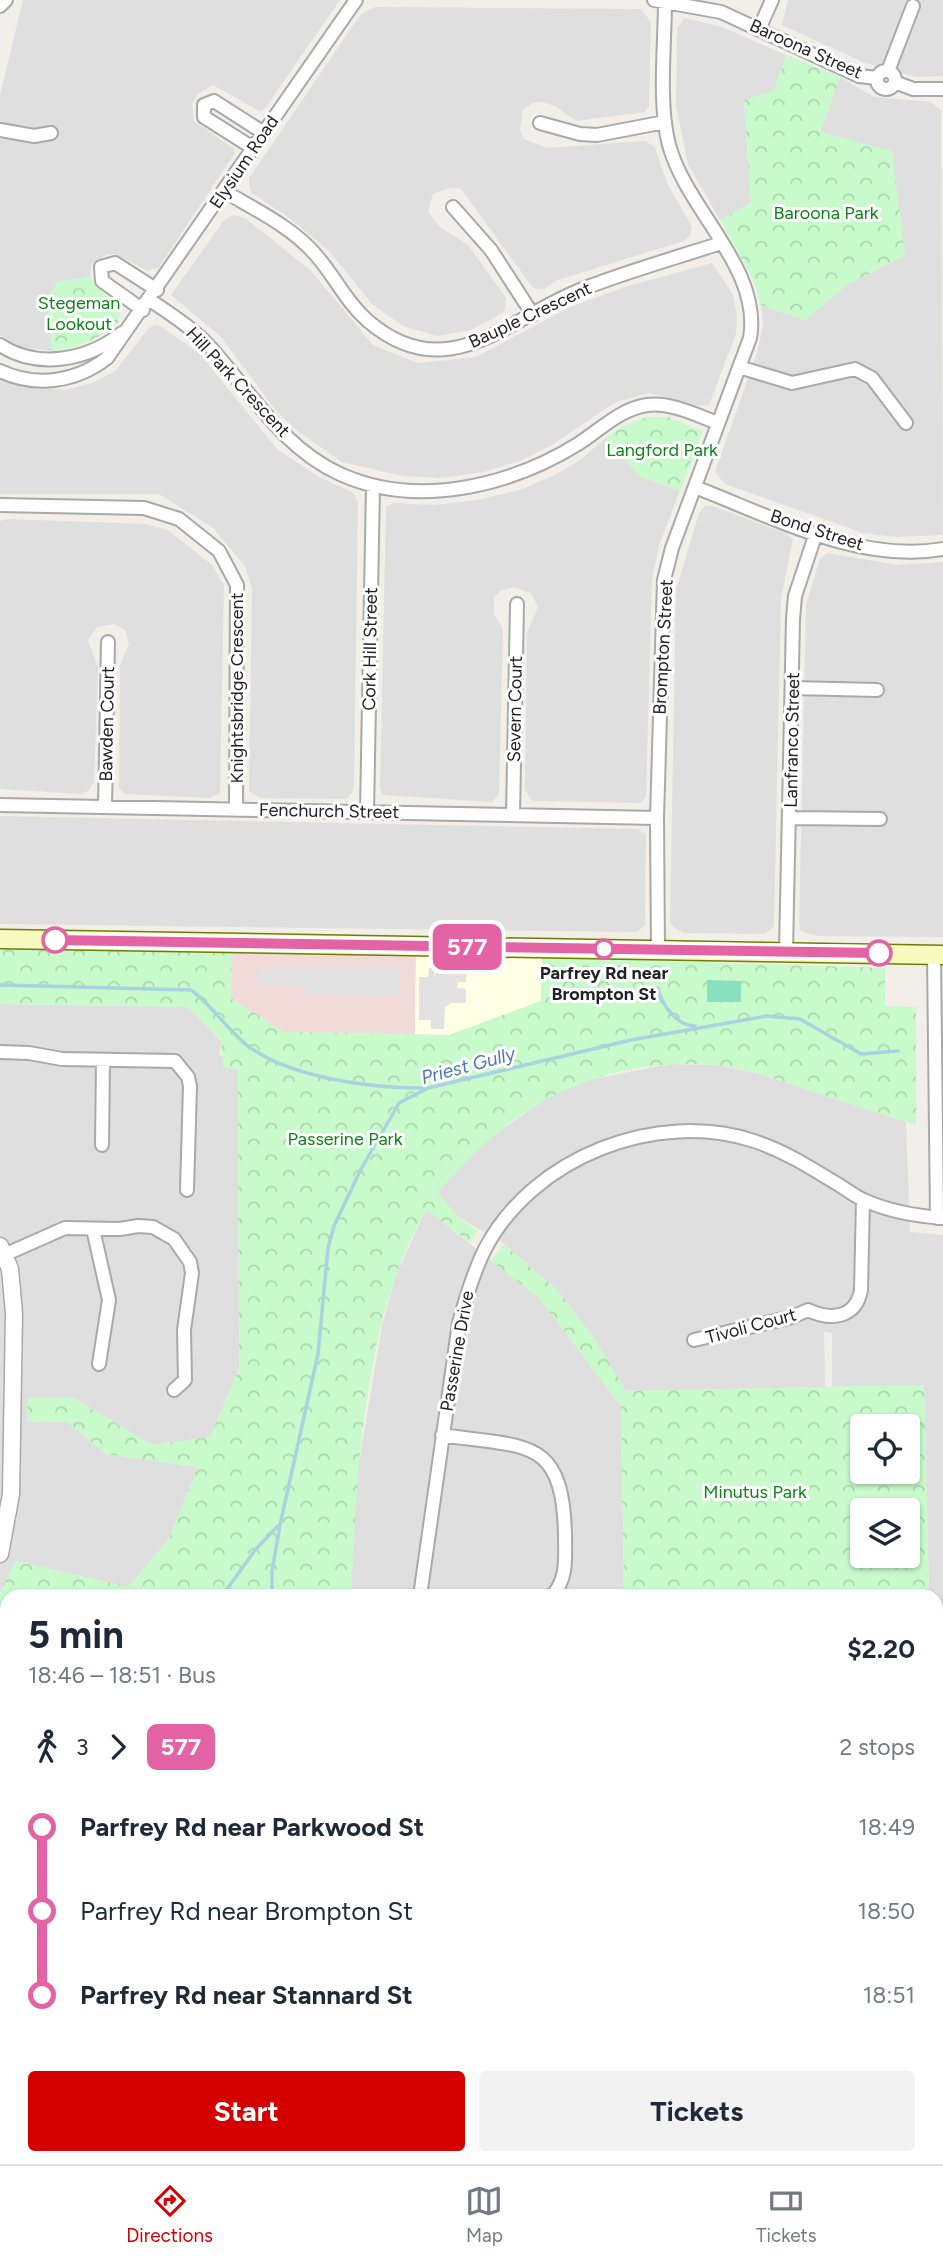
<!DOCTYPE html>
<html lang="en">
<head>
<meta charset="utf-8">
<style>
	body { margin:0; font-family:Figtree,sans-serif; background:#f2f2f3; color:#1f2937; height:100vh; display:flex; flex-direction:column; font-size:26px; white-space:nowrap }
	* { box-sizing:border-box; margin:0 }
	p { font-size:23px; color:#747a83 }
	.icon { flex:none; width:38px; height:38px; fill:none; stroke:currentColor; stroke-width:2; stroke-linecap:round; stroke-linejoin:round }
	.map { position:relative; flex:1; overflow:hidden }
	.details { position:absolute; left:0px; top:1589px; width:943px; height:576px; display:flex; flex-direction:column; background:#fff; border-radius:21px 21px 0 0; box-shadow:0 2px 5px #0004 }
	.details>* { flex:none }
	.badge { padding:0 14px; border-radius:10px; font-size:24px; line-height:46px }
	.tools { position:absolute; left:850px; top:1414px; display:grid; gap:14px }
	.tools a { display:grid; place-items:center; width:70px; height:70px; border-radius:7px; background:#fff; box-shadow:0 2px 5px #0004; font-size:35px }
	.map>.badge { position:absolute; translate:-50% -50%; box-shadow:0 0 0 4px #fff }
	.legs { display:flex; align-items:center; gap:10px; height:77px; padding:0 28px; font-size:23px }
	.legs p { margin-inline-start:auto }
	.head { display:flex; align-items:center; justify-content:space-between; height:119px; padding:0 28px }
	h1 { font-size:38px; font-weight:700; line-height:52px }
	.button { display:flex; gap:14px; margin-top:auto; padding:14px 28px }
	.button a { flex:1; height:80px; border-radius:7px; background:#d40000; color:#fff; font-size:28px; font-weight:700; line-height:80px; text-align:center }
	.button a+a { background:#f2f2f3; color:#1f2937 }
	ul { padding:0 28px; list-style:none }
	li { display:flex; align-items:center; gap:24px; height:84px; font-size:26px }
	li i { display:grid; place-items:center; width:10px; height:100%; margin:0 9px; background:currentColor }
	li i::after { content:''; width:18px; height:18px; margin:-9px; border:5px solid; border-radius:50%; background:#fff }
	li p { margin-inline-start:auto }
	li:first-child i { background:linear-gradient(#0000 50%,currentColor 0) }
	li:last-child i { background:linear-gradient(currentColor 50%,#0000 0) }
	.dock { display:flex; justify-content:space-around; align-items:center; height:98px; border-top:2px solid #e0e1e3; background:#fff; font-size:19px; color:#747a83 }
	.dock a { display:grid; justify-items:center; gap:4px }
	.dock .active { color:#d40000 }
	.map>svg:first-child { display:block }
</style>
</head>
<body>
<div class="map">
<svg width="943" height="2164" viewBox="0 0 943 2164">
	<defs>
		<pattern id="park-crowns" width="20" height="18" patternUnits="userSpaceOnUse" patternTransform="scale(1.75)"><rect width="20" height="18" fill="#c8facc"/><path d="M2 6a3 3 0 1 1 6 0M12 15a3 3 0 1 1 6 0" fill="none" stroke="#acd6af"/></pattern>
	</defs>
	<rect width="100%" height="100%" fill="#f2efe9"/>
	<path fill="#e0dfdf" d="M23,0H340L264,110L259,111L213,85L198,94L192,104L194,121L233,148L235,153L159,267L148,271L115,254H107L91,265L90,277L58,282L48,297L52,351L21,347L0,335V95Z
		M788,0H943V76L916,77L865,63L782,25Z
		M375,7L641,9L651,22L649,106L645,112L576,121L555,106L542,102L532,103L523,110L520,129L524,139L547,148L645,141L654,146L669,187L692,227L690,236L684,241L558,280L544,289L533,288L461,189L449,188L433,194L428,212L440,227L468,245L506,298L504,312L471,330L437,336L403,326L372,304L329,251L288,217L252,193L249,186V178L361,14Z
		M685,18L722,27L786,55L774,91L744,101L751,203L720,220L688,164L676,106L677,28Z
		M840,77L874,97L931,102L941,110L943,535L896,537L863,533L725,484L715,472L757,353L763,325L761,305L805,320L845,286L905,255L820,132Z
		M233,215L245,218L310,270L373,345L418,363L476,357L570,307L628,286L712,263L733,295L737,315L736,334L709,405L701,406L649,393L616,402L552,445L520,461L484,472L441,478L403,476L342,462L299,432L277,412L221,337L171,295L224,220Z
		M157,324L199,353L277,449L319,477L354,493L358,503L354,785L352,793L346,799L260,798L249,791L252,589L245,566L213,528L159,494H0V380L24,387L64,390L92,383L115,371L149,328Z
		M607,437L639,476L680,491L659,545L652,580L646,797L640,803L532,801L525,790L527,633L538,607L531,593L514,587L500,591L494,598V614L503,629L499,794L492,802L383,795L380,788L386,507L393,503L433,505L477,500L520,490L555,475L580,460Z
		M705,506H713L787,534L793,539L781,599L774,926L765,934L684,933L672,926L670,920L676,590L699,513Z
		M8,519L146,524L168,530L212,565L224,585L220,793L210,798L125,794L119,788L120,665L129,644L125,630L114,624L97,627L88,640L98,667L94,782L89,790L83,794L0,789V521Z
		M828,553L897,565L943,562V937L817,936L801,931L799,925L806,605L820,558Z
		M0,816L638,829L646,834L645,925L637,932L0,924Z
		M0,1004L188,1007L221,1041L220,1055L238,1069L239,1368L211,1437L152,1445L72,1397L28,1398L27,1422H68L106,1454L198,1467L169,1539L128,1587L16,1561L0,1593Z
		M669,1064L719,1065L760,1074L906,1122L910,1232L943,1235V1685H936V1596H929L924,1385L832,1387V1333L824,1332L825,1387L625,1391L594,1338L558,1291L504,1244L457,1216L437,1192L487,1140L551,1095L589,1080Z
		M426,1209L540,1299L621,1406L624,1596H351L356,1480L382,1326L395,1278Z
		M7,1807V2042H0V1810Z
		M0,2095H7V2158H471L470,2164H0Z
		M936,2109H943V2164H542V2158H936Z"/>
	<path fill="#f2dad9" d="M232,951L416,954L415,1034L283,1032L231,998Z"/>
	<path fill="#ffffe5" d="M416,954L542,957L541,1001L449,1035L415,1034Z"/>
	<path fill="url(#park-crowns)" fill-rule="evenodd" d="M786,55L840,77L820,132L892,151L905,255L845,286L805,320L761,305L752,277L720,220L751,203L744,100L774,91Z
		M90,277L103,293L121,308L118,323C98,340 78,347 52,351L48,297L58,282Z
		M647,417H668L703,431L680,491L639,476L607,437L623,426Z
		M0,946L232,951L231,998L284,1032L449,1035L541,1001L542,957L885,968V1006L916,1007V1125C879,1113 842,1101 805,1089C776,1079 747,1068 717,1065C648,1059 576,1076 519,1116C488,1137 463,1165 437,1192L457,1216L477,1231L470,1242L426,1210C363,1318 357,1473 351,1596H7V1807L0,1810V1593L15,1561L128,1587L169,1539L198,1467L106,1454L68,1422H27L28,1398L72,1397L152,1445L210,1437L239,1368L238,1069L223,1068L221,1040L188,1007L0,1004Z
		M504,1244L558,1291L594,1338L626,1391L924,1385L929,1596H624L621,1406L540,1299L491,1261ZM863,1426H908V1472H863ZM863,1510H908V1556H863Z
		M936,1685H943V1944L938,1945L940,2054H936Z"/>
	<path fill="#88e0be" d="M707,980L741,981V1002H707Z"/>
	<path fill="#e2e2e2" d="M257,967H400V997L307,994L306,986H260Z
		M429,968H433L435,977L436,968L467,969L466,982H458L457,988L466,989V1003H451L445,1007L444,1029H431V1020H419V977H428Z"/>
	<g fill="none" stroke-linecap="round" stroke-linejoin="round">
		<path stroke="#aad3df" stroke-width="3.5" d="M0,985L191,990C212,1005 227,1030 248,1046C291,1078 370,1088 423,1088
			M658,988C661,1004 677,1026 695,1026
			M222,1596L256,1549L278,1526
			M272,1596V1572L280,1525L318,1354L328,1248L334,1226L360,1171L399,1103L428,1088L631,1040L767,1016L800,1019L861,1054L898,1051
			M0,1768L7,1765
			M504,2158V2164"/>
		<defs>
			<path id="minor" d="M654,0L721,12L859,76L877,78
				M0,6L6,0
				M760,27L772,0
				M877 80a9 9 0 1 1 18 0a9 9 0 1 1-18 0Z
				M888,71L913,6
				M895,82L913,89H943
				M540,123L580,134L597,135L665,122
				M0,130L34,136L51,133
				M253,148L204,117V105L214,101L264,133
				M224,191C254,209 292,227 315,254C334,275 346,302 368,321C448,390 510,316 585,288C629,271 675,258 721,243
				M453,207L491,250L533,315
				M150,300C172,315 194,329 212,349C252,394 283,448 340,474C417,509 510,486 578,444C600,430 620,409 647,405C671,402 696,415 718,423
				M143,310L102,281L101,267L115,263L157,290
				M0,345C38,370 88,360 122,333
				M739,367L792,383L855,369L872,378L906,423
				M0,371C36,388 76,382 107,358L356,0
				M695,487C770,516 860,564 943,549
				M0,505L144,508L179,519L219,551L237,585L236,810
				M792,688L877,690
				M0,805L657,818
				M105,807L108,642
				M367,812L373,486
				M513,815L517,604
				M791,818L880,819
				M658,950L657,818L664,580L672,548L750,338C762,268 687,211 669,145C658,103 665,45 665,1
				M786,951L793,619L795,596L816,533
				M934,955L937,1218
				M0,1052L29,1053L62,1059L175,1061L188,1077L190,1086L187,1190
				M102,1145L103,1060
				M93,1229L109,1300L99,1364
				M4,1255L65,1228L120,1229L138,1226L153,1227L174,1239L190,1262L192,1273L184,1330L185,1380L174,1390
				M694,1340L792,1317L808,1310C831,1321 856,1318 861,1290L863,1200
				M442,1435C525,1448 563,1435 565,1535C565,1558 568,1578 552,1596
				M420,1596L459,1323C466,1297 473,1273 485,1249C533,1157 657,1109 754,1141C784,1151 808,1166 834,1182C845,1188 855,1197 866,1201C891,1212 916,1216 943,1218
				M0,1893L7,1892
				M2,2153V2054
				M342,2158L344,2164
				M845,2158V2164
				M147,2164V2158
				M640,2164V2158"/>
			<path id="tertiary" d="M0,1246L10,1269L14,1313L11,1494L0,1554
				M0,2054H7
				M936,2073H943
				M0,2080H7
				M936,2094H943"/>
			<path id="secondary" d="M0,939L943,955"/>
		</defs>
		<use href="#minor" stroke="#a9a9a9" stroke-width="16"/>
		<use href="#tertiary" stroke="#a9a9a9" stroke-width="19"/>
		<use href="#secondary" stroke="#707d05" stroke-width="21"/>
		<use href="#minor" stroke="#fff" stroke-width="12"/>
		<use href="#tertiary" stroke="#fff" stroke-width="16"/>
		<use href="#secondary" stroke="#f7fabf" stroke-width="18"/>
	</g>
	<g fill="none" stroke-linecap="round" stroke-linejoin="round">
		<defs>
			<path id="line-1" d="M55,940L879,953"/>
		</defs>
		<use href="#line-1" stroke="#fff" stroke-width="16"/>
		<use href="#line-1" stroke="#e463a4" stroke-width="10"/>
	</g>
	<g fill="#fff" stroke="#e463a4" stroke-width="3.5">
		<circle cx="55" cy="940" r="12"/>
		<circle cx="604" cy="949" r="9"/>
		<circle cx="879" cy="953" r="12"/>
	</g>
	<g text-anchor="middle" stroke-width="6" stroke-linejoin="round" paint-order="stroke">
		<g font-size="18" fill="#222" stroke="#fff">
			<text transform="translate(806 49) rotate(24)" y="6">Baroona Street</text>
			<text transform="translate(244 162) rotate(-56)" y="6">Elysium Road</text>
			<text transform="translate(530 315) rotate(-25)" y="6">Bauple Crescent</text>
			<text transform="translate(238 382) rotate(47)" y="6">Hill Park Crescent</text>
			<text transform="translate(817 530) rotate(18)" y="6">Bond Street</text>
			<text transform="translate(663 647) rotate(-87)" y="6">Brompton Street</text>
			<text transform="translate(370 649) rotate(-89)" y="6">Cork Hill Street</text>
			<text transform="translate(237 688) rotate(-90)" y="6">Knightsbridge Crescent</text>
			<text transform="translate(515 709) rotate(-89)" y="6">Severn Court</text>
			<text transform="translate(107 724) rotate(-89)" y="6">Bawden Court</text>
			<text transform="translate(792 740) rotate(-89)" y="6">Lanfranco Street</text>
			<text transform="translate(329 811) rotate(1)" y="6">Fenchurch Street</text>
			<text transform="translate(751 1326) rotate(-15)" y="6">Tivoli Court</text>
			<text transform="translate(457 1351) rotate(-80)" y="6">Passerine Drive</text>
		</g>
		<g font-size="18" fill="#0c8416" stroke="#fff">
			<text x="826" y="219">Baroona Park</text>
			<text x="79" y="309">Stegeman<tspan x="79" dy="21">Lookout</tspan></text>
			<text x="662" y="456">Langford Park</text>
			<text x="345" y="1145">Passerine Park</text>
			<text x="755" y="1498">Minutus Park</text>
		</g>
		<g font-size="18" font-weight="bold" fill="#222" stroke="#fff">
			<text x="604" y="979">Parfrey Rd near<tspan x="604" dy="21">Brompton St</tspan></text>
		</g>
		<g font-size="19" font-style="italic" fill="#4a7aab" stroke="#fff">
			<text transform="translate(468 1065) rotate(-15)" y="7">Priest Gully</text>
		</g>
	</g>
</svg>
<div class="tools">
<a><svg class="icon" aria-label="locate" viewBox="0 0 24 24"><circle cx="12" cy="12" r="6"/><path d="M12 2v4M12 18v4M2 12h4M18 12h4"/></svg></a>
<a><svg class="icon" aria-label="layers" viewBox="0 0 24 24"><path d="M12 4l9 5-9 5-9-5zM3 14l9 5 9-5"/></svg></a>
</div>
<b class="badge" style="left:467px;top:947px;background:#e463a4;color:#fff">577</b>
<section class="details">
<div class="head"><div><h1>5 min</h1><p>18:46 – 18:51 · Bus</p></div><b>$2.20</b></div>
<div class="legs"><svg class="icon" aria-label="walk" viewBox="0 0 24 24"><circle cx="13" cy="4" r="2"/><path d="M13 8l-2 6 4 7M11 14l-3 7M7 12l3-4h3l4 4"/></svg>3<svg class="icon" aria-label="forward" viewBox="0 0 24 24"><path d="M9 5l7 7-7 7"/></svg><b class="badge" style="background:#e463a4;color:#fff">577</b><p>2 stops</p></div>
<ul>
<li><i style="color:#e463a4"></i><b>Parfrey Rd near Parkwood St</b><p>18:49</p></li>
<li><i style="color:#e463a4"></i><span>Parfrey Rd near Brompton St</span><p>18:50</p></li>
<li><i style="color:#e463a4"></i><b>Parfrey Rd near Stannard St</b><p>18:51</p></li>
</ul>
<div class="button"><a>Start</a><a>Tickets</a></div>
</section>
</div>
<nav class="dock">
<a class="active"><svg class="icon" aria-label="directions" viewBox="0 0 24 24"><path d="M12 3l9 9-9 9-9-9zM9 14v-3h6M13 9l2 2-2 2"/></svg>Directions</a>
<a><svg class="icon" aria-label="map" viewBox="0 0 24 24"><path d="M3 6l6-2 6 2 6-2v14l-6 2-6-2-6 2zM9 4v14M15 6v14"/></svg>Map</a>
<a><svg class="icon" aria-label="tickets" viewBox="0 0 24 24"><path d="M3 7h18v10H3zM15 7v10"/></svg>Tickets</a>
</nav>
</body>
</html>
